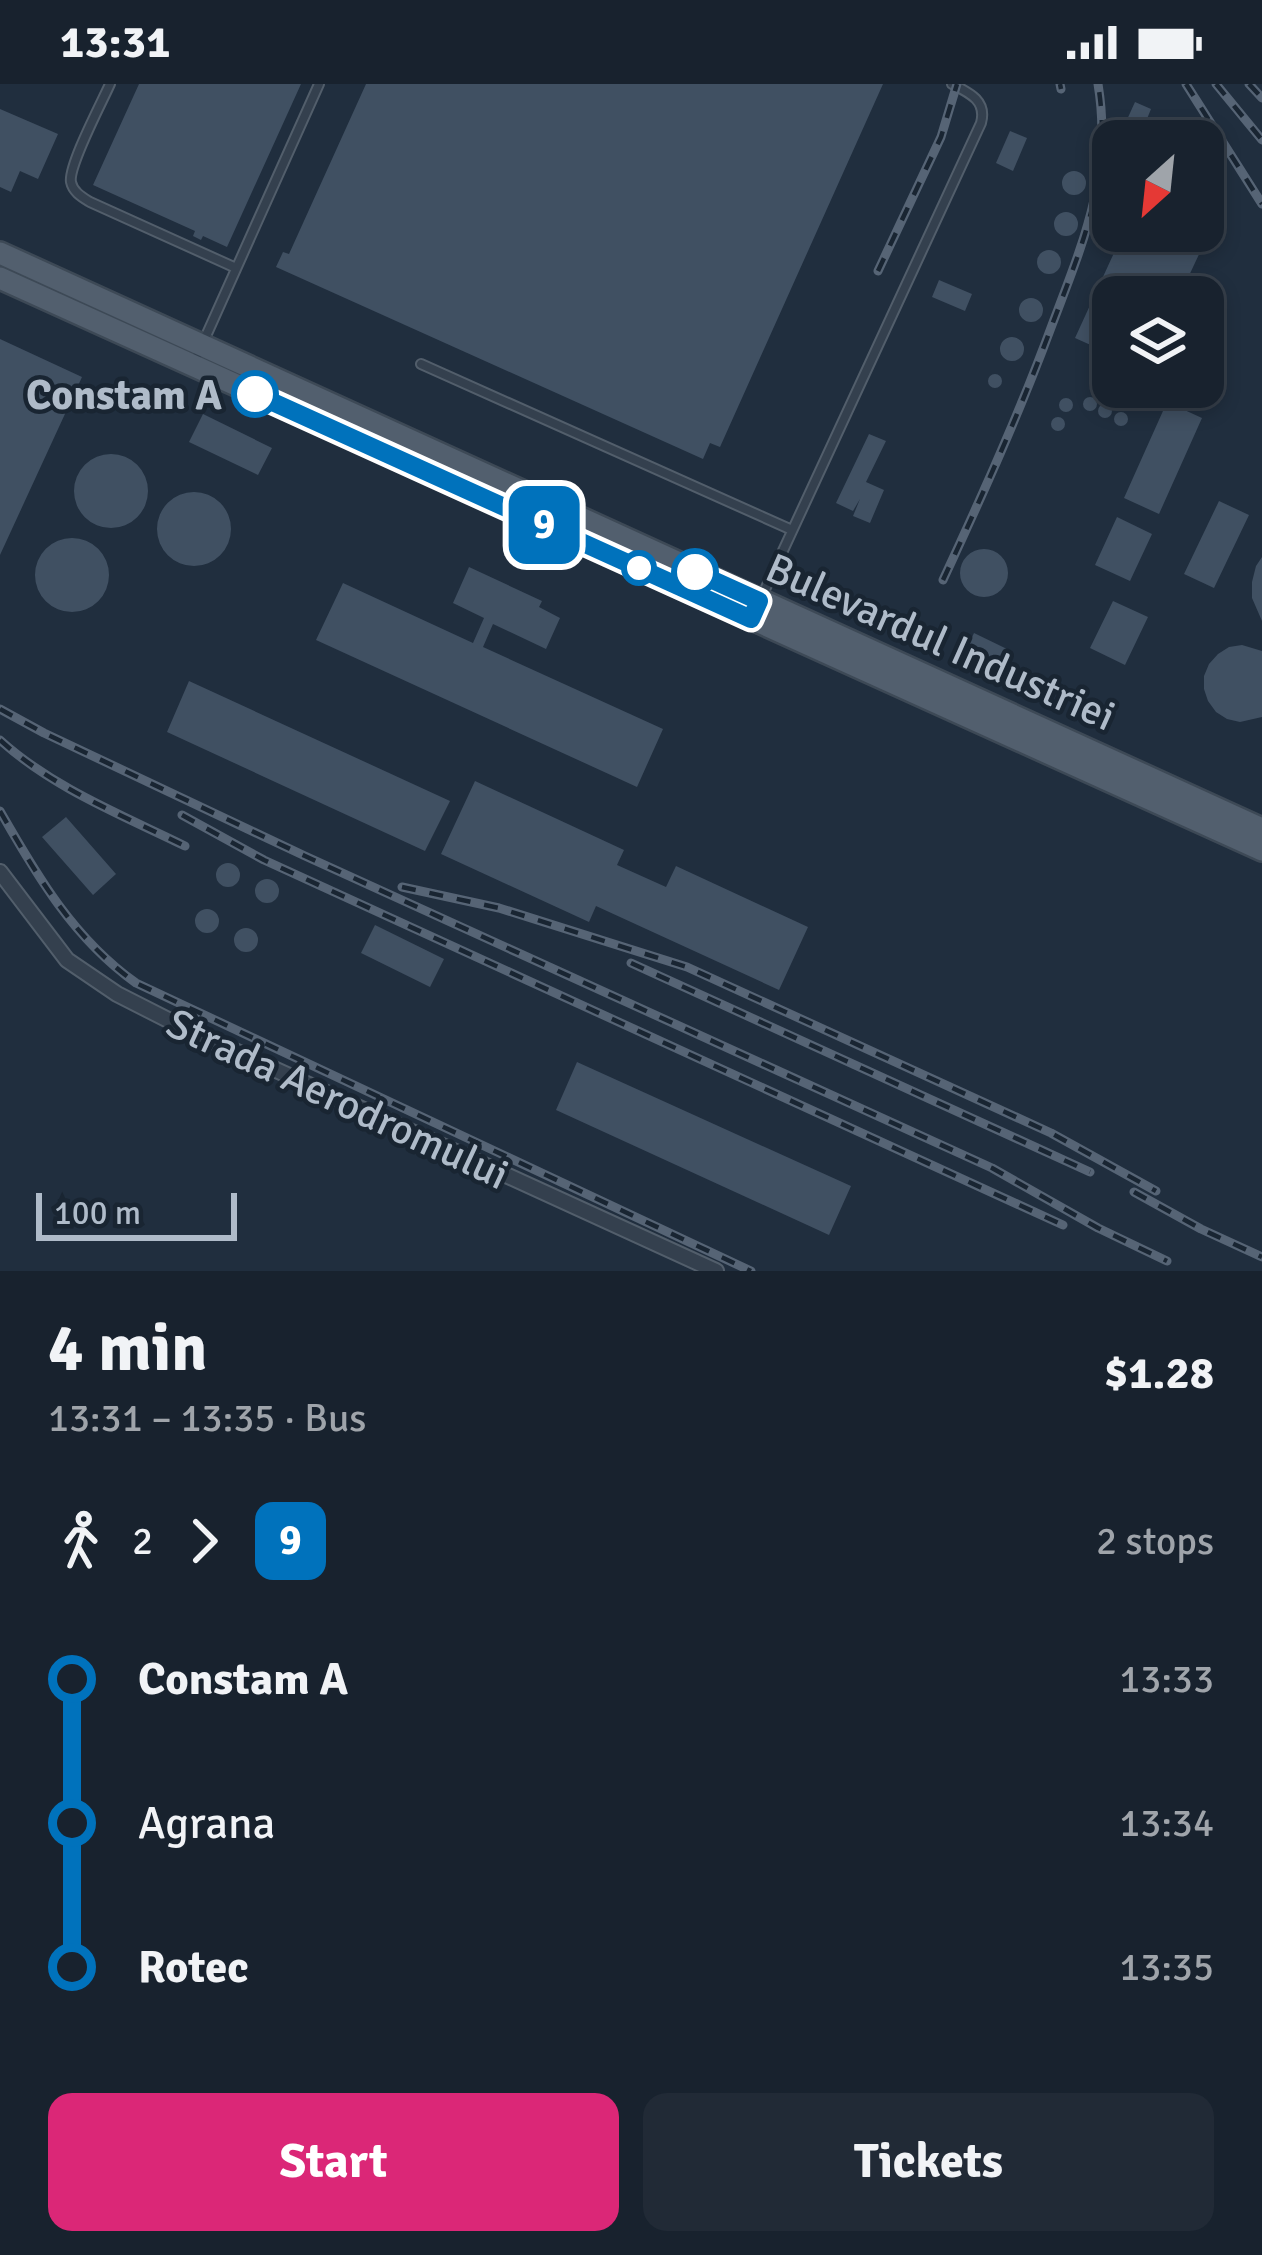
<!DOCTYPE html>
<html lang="en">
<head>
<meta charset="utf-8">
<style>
	body { margin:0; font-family:Signika,sans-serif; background:#212a36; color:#f1f3f6; height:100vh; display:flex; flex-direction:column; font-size:45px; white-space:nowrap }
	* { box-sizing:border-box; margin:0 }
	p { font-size:39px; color:#9fa4aa }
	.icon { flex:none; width:66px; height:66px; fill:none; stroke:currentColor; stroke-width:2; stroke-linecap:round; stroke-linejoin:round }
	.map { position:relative; height:1187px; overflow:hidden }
	.sheet { display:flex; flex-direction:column; background:#18222e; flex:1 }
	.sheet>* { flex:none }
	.badge { padding:0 24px; border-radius:18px; font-size:42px; line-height:78px }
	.needle { width:78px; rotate:207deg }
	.controls { position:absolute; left:1092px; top:36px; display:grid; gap:24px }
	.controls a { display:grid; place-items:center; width:132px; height:132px; border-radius:24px; background:#18222e; box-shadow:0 6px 18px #0003,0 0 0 3px #363f4a; font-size:60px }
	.scale { position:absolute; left:36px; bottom:30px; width:201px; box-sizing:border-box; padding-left:12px; border:6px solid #afbbc9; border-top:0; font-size:33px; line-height:42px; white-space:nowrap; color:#afbbc9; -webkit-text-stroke:9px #192532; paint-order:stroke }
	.map>.badge { position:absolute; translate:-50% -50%; box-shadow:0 0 0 6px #fff }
	.legs { display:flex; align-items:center; gap:18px; height:132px; padding:0 48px; font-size:39px }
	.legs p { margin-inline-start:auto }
	.overview { display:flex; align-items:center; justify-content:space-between; height:204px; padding:0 48px }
	h1 { font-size:66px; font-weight:800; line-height:90px }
	.primary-button { display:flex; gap:24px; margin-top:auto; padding:24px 48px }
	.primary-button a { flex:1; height:138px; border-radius:24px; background:#db2777; color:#fff; font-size:48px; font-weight:800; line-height:138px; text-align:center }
	.primary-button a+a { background:#212a36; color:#f1f3f6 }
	ul { padding:0 48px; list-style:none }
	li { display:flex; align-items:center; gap:42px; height:144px; font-size:45px }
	li i { display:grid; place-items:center; width:18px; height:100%; margin:0 15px; background:currentColor }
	li i::after { content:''; width:30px; height:30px; margin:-15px; border:9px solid; border-radius:50%; background:#18222e }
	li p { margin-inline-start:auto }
	li:first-child i { background:linear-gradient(#0000 50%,currentColor 0) }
	li:last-child i { background:linear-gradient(currentColor 50%,#0000 0) }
	.status { display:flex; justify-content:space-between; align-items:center; height:84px; padding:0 60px; background:#18222e; direction:ltr }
	.status svg { height:33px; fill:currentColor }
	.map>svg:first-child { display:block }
</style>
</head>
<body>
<div class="status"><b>13:31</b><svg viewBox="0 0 49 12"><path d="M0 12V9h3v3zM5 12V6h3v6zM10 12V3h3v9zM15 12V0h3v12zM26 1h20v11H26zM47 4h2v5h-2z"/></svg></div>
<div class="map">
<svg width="1262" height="1187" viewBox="0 0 1262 1187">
	<rect width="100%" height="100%" fill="#202e3e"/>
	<path fill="#405062" d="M139,0H301L227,163L203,152L201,156L193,152L195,147L93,101Z
		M366,0H883L720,363L710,359L703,375L276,183L283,168L289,170Z
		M1135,18L1151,25L1138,57L1120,51Z
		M0,25L58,50L38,95L20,87L11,108L0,103Z
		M1010,47L1027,54L1013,87L996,79Z
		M1062 99a12 12 0 1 1 24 0a12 12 0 1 1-24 0Z
		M1203,128L1216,134L1179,213H1113V271L1075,254L1124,147H1203Z
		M1054 140a12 12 0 1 1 24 0a12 12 0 1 1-24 0Z
		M1037 178a12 12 0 1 1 24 0a12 12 0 1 1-24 0Z
		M939,196L972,210L965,227L932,213Z
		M1019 226a12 12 0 1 1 24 0a12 12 0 1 1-24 0Z
		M1000 265a12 12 0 1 1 24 0a12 12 0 1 1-24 0Z
		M0,255L82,293L0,471Z
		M988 297a7 7 0 1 1 14 0a7 7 0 1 1-14 0Z
		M1083 320a7 7 0 1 1 14 0a7 7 0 1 1-14 0Z
		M1059 321a7 7 0 1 1 14 0a7 7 0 1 1-14 0Z
		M1167,318L1202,334L1159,430L1124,414Z
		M1098 327a7 7 0 1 1 14 0a7 7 0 1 1-14 0Z
		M1114 335a7 7 0 1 1 14 0a7 7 0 1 1-14 0Z
		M203,330L272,364L258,391L189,358Z
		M1051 340a7 7 0 1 1 14 0a7 7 0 1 1-14 0Z
		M869,350L886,357L866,398L884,406L870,439L853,432L860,415L853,427L836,419Z
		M74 407a37 37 0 1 1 74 0a37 37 0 1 1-74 0Z
		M157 445a37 37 0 1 1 74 0a37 37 0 1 1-74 0Z
		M1219,417L1249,431L1214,504L1184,490Z
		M1117,433L1152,450L1130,497L1095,481Z
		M35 491a37 37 0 1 1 74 0a37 37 0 1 1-74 0Z
		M960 489a24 24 0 1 1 48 0a24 24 0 1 1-48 0Z
		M1262,473V537L1252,514V498L1256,482Z
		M469,483L542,517L539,523L560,534L546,565L493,540L483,563L663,645L637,703L316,556L343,499L473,559L484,534L453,519Z
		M1113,517L1148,533L1125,581L1090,564Z
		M974,549L1007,565L999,581L966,566Z
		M1242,561L1262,567V633L1240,638L1227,635L1216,628L1208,617L1204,605V592L1209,580L1218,570L1229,563Z
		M189,597L450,717L425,767L167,648Z
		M475,697L624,766L617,781L666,803L676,782L808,843L779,906L596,822L589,838L441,770Z
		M66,733L116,790L93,811L42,753Z
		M216 791a12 12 0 1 1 24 0a12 12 0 1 1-24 0Z
		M255 807a12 12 0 1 1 24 0a12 12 0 1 1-24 0Z
		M195 837a12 12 0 1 1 24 0a12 12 0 1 1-24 0Z
		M375,841L444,875L430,903L361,869Z
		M234 856a12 12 0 1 1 24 0a12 12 0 1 1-24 0Z
		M577,978L851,1102L829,1151L556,1026Z"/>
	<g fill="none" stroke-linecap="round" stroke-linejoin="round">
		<defs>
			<path id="lane" d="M110,0C102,18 68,82 71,98C73,108 82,113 90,118L236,184
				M421,280L792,446
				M193,281L319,0
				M762,512L981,39C987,17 970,9 952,0"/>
			<path id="street" d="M0,788L67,876L117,910L180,942L716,1187"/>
			<path id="primary" d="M0,169L1262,745
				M0,194L1262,766"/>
		</defs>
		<use href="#lane" stroke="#525e6b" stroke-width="12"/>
		<use href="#street" stroke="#525e6b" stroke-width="18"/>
		<use href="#primary" stroke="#3d4956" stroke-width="26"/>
		<use href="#lane" stroke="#34404e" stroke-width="8"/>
		<use href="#street" stroke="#34404e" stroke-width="14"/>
		<use href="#primary" stroke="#525f6e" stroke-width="21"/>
		<defs>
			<path id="rail" d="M1060,0L1061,5
				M1186,0L1262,120
				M1216,0L1262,56
				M1249,0L1262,14
				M878,187L941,53L957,0
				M943,496C982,412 1020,328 1052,241C1083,159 1113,90 1098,0
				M0,625L44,649L305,772L992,1084L1098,1144L1167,1177
				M0,656C53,704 122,731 185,762
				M0,727C37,792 74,855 136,899L751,1187
				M182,731L264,776L1063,1141
				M402,803L499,824L687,883L1051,1049L1156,1107
				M631,879L1090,1088
				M1134,1108L1201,1145L1262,1173"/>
		</defs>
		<use href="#rail" stroke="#566475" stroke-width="9"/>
		<use href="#rail" stroke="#192532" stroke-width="4.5" stroke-dasharray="14" stroke-linecap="butt"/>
	</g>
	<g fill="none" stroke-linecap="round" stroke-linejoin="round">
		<defs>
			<path id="line-1" d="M255,310L751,535L759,517L695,488"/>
		</defs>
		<use href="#line-1" stroke="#fff" stroke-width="27"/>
		<use href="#line-1" stroke="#0072bc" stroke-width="18"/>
	</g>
	<g fill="#fff" stroke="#0072bc" stroke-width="6">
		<circle cx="255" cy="310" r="21"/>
		<circle cx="639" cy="484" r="15"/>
		<circle cx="695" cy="488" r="21"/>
	</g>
	<g text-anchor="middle" stroke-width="9" stroke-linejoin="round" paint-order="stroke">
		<g font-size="42" font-weight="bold" fill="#afbbc9" stroke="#192532" text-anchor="end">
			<text x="222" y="325">Constam A</text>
		</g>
		<g font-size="42" fill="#afbbc9" stroke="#192532">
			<text transform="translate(941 557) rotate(24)" y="15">Bulevardul Industriei</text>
			<text transform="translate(338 1014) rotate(25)" y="15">Strada Aerodromului</text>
		</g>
	</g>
</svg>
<div class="controls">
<a><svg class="needle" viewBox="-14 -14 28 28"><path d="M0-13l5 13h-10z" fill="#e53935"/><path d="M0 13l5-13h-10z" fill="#9fa4aa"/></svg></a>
<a><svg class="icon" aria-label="layers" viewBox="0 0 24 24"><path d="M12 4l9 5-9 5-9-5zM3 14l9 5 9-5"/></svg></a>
</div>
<div class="scale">100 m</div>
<b class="badge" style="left:544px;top:441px;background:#0072bc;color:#fff">9</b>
</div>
<section class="sheet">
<div class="overview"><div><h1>4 min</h1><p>13:31 – 13:35 · Bus</p></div><b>$1.28</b></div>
<div class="legs"><svg class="icon" aria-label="walk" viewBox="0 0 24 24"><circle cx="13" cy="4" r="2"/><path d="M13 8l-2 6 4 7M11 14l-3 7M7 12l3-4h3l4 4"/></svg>2<svg class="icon" aria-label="forward" viewBox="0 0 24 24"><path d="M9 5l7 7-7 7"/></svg><b class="badge" style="background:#0072bc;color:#fff">9</b><p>2 stops</p></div>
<ul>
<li><i style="color:#0072bc"></i><b>Constam A</b><p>13:33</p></li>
<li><i style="color:#0072bc"></i><span>Agrana</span><p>13:34</p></li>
<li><i style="color:#0072bc"></i><b>Rotec</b><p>13:35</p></li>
</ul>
<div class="primary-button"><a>Start</a><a>Tickets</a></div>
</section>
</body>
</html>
